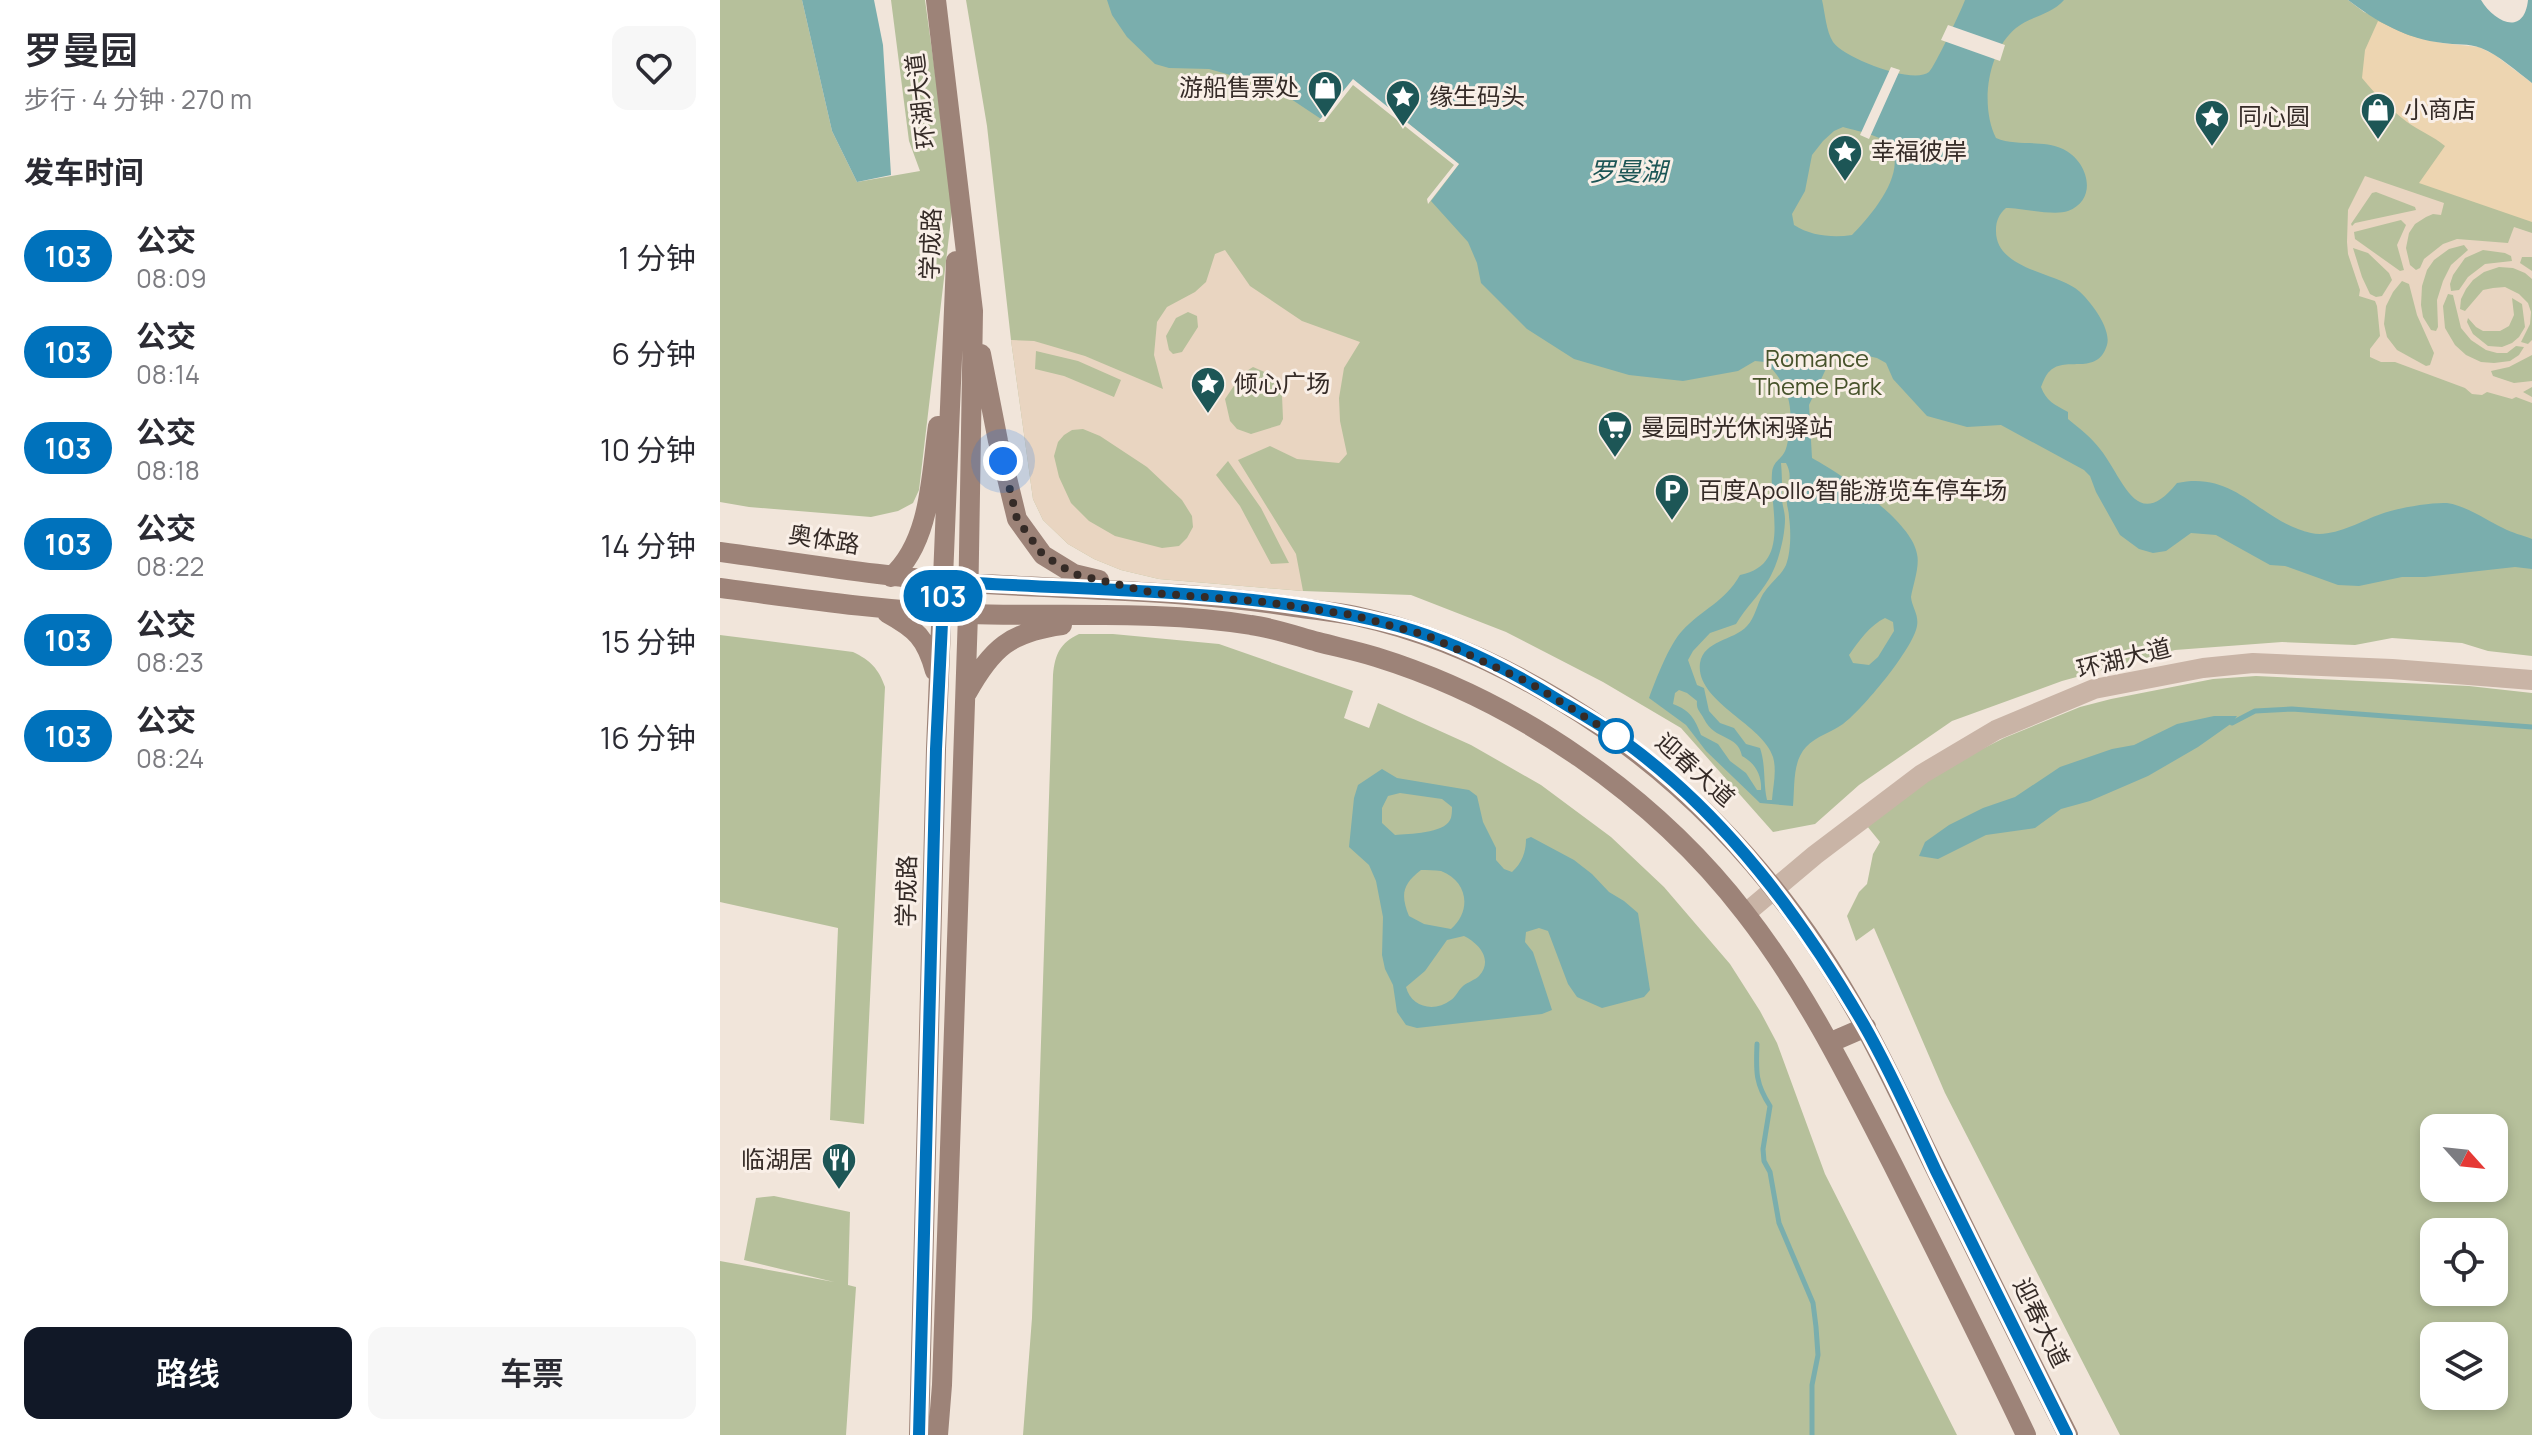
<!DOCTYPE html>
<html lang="zh">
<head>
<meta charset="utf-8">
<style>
	body { margin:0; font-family:Manrope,"Noto Sans SC",sans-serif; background:#f7f7f7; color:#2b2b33; height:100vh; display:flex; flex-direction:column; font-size:30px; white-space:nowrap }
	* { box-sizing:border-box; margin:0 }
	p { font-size:26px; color:#7c7c81 }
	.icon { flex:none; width:44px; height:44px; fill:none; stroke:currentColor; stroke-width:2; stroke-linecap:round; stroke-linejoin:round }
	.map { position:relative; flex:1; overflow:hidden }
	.drawer { display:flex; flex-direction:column; background:#fff; width:720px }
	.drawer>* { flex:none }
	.badge { padding:0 16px; border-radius:26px; font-size:28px; line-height:52px }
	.needle { width:52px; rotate:117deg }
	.buttons { position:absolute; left:1700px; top:1114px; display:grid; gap:16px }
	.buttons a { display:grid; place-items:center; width:88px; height:88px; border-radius:16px; background:#fff; box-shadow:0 4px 12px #0003; font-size:40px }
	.you { position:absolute; width:40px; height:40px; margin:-20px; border:6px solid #fff; border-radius:50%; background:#1a73e8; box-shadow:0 0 0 12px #1a73e833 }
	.map>.badge { position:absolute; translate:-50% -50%; box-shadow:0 0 0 4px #fff }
	h2 { padding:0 24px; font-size:30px; line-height:72px }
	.round { display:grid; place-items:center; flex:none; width:84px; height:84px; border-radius:16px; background:#f7f7f7 }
	.summary { display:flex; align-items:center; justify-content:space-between; height:136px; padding:0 24px }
	h1 { font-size:38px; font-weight:600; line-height:60px }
	.button { display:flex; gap:16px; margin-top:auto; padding:16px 24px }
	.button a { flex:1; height:92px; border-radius:16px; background:#111827; color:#fff; font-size:32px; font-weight:600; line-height:92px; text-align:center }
	.button a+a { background:#f7f7f7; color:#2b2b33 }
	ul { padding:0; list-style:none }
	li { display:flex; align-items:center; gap:24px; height:96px; padding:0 24px }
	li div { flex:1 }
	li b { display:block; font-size:30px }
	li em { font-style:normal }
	li .badge { min-width:88px; font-weight:700; text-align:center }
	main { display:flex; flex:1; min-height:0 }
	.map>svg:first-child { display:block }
</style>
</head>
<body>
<main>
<section class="drawer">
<div class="summary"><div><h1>罗曼园</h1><p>步行 · 4 分钟 · 270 m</p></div><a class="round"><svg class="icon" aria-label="heart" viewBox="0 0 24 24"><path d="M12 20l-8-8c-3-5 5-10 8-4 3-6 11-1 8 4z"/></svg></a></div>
<h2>发车时间</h2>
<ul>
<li><span class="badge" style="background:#0072bc;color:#fff">103</span><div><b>公交</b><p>08:09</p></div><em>1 分钟</em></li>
<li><span class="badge" style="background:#0072bc;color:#fff">103</span><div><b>公交</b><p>08:14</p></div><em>6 分钟</em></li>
<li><span class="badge" style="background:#0072bc;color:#fff">103</span><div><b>公交</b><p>08:18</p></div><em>10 分钟</em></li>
<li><span class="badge" style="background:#0072bc;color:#fff">103</span><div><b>公交</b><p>08:22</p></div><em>14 分钟</em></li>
<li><span class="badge" style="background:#0072bc;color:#fff">103</span><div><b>公交</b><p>08:23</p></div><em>15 分钟</em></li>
<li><span class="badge" style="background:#0072bc;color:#fff">103</span><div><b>公交</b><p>08:24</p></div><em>16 分钟</em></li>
</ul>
<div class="button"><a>路线</a><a>车票</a></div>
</section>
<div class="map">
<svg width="1812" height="1435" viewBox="0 0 1812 1435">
	<rect width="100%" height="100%" fill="#f1e5da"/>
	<path fill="#b6c09b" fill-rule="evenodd" d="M0,0H82L112,131L137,182L200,171L189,141L171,0H205L233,202L199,490L193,503L178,511L151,517L29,507L0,502Z
		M246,0H1628L1644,12L1812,83V656L1768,651L1742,643L1672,638L1635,645L1562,642L1455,650L1342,681L1232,721L1139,785L1095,824L1053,832L961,728L883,682L786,632L691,595L583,591L439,579L401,570L374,559L348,544L323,520L313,499L291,340L267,126Z
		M359,634H393L499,644L633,691L624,718L649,728L658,703L751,745L821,785L891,837L944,887L1010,964L1040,1011L1057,1043L1105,1174L1237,1435H303L312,1318L333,675C335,654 340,643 359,634Z
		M0,635L133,652C150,660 159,669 165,687L144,1124L110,1120L118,928L0,902Z
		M1536,676L1749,686L1812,693V1435H1400L1225,1093L1154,928L1136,941L1127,916L1139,892L1147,884L1153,854L1160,842L1147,826L1228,766L1284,738L1360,707L1391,699L1493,679ZM1714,1128H1774V1188H1714ZM1714,1232H1774V1292H1714ZM1714,1336H1774V1396H1714Z
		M54,1196L130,1212L128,1285L136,1287L126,1435H0V1261L114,1282L24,1260L36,1198Z"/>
	<path fill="#edd5b1" d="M1658,21L1688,35L1722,43L1759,47L1775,55L1812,83V222L1699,183L1725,146C1713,136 1700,131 1687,122C1670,109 1656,95 1642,78L1645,50Z"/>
	<path fill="#e9d5c1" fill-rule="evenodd" d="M1645,176L1724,203L1721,215L1713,214L1706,217L1695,224L1689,233L1686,248L1690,265L1696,270L1700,268L1704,259L1723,244L1737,239L1788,243L1794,227L1812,233V257H1802L1800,263L1812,271V279L1805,273L1793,268L1779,267L1764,272L1753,280L1746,289L1741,299L1740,309L1745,311L1763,290L1773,288L1785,287L1799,294L1808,303L1811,312L1810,324L1801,342L1808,344L1812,340V355L1789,367L1771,371L1773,376L1794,383L1812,381V387L1803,392L1812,397V403L1796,397L1792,399L1767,392L1762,395L1752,394L1745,388L1675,362H1661L1650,357V349L1660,336L1657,306L1655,301L1639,296L1640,290L1628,254L1627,242L1628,210ZM1656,192L1695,207L1696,210L1635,223L1632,226L1631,224L1652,193ZM1681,220L1686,225L1677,245L1684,270L1680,271L1635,239L1634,232ZM1744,245L1748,250L1731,265L1723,281L1717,300L1718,327L1716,331L1711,330L1703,317L1701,305L1702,286L1707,270L1714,260L1729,249ZM1633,248L1648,253L1669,273L1672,280L1662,296L1656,297L1650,294L1642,277ZM1763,250L1785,253L1791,256L1792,261L1765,264L1748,277L1739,290L1731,291L1730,284L1733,275L1745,258ZM1682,281L1689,284L1697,315L1714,353L1710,365L1706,366L1677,350L1667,337L1664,324L1666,306L1673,292ZM1728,294L1733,295L1741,328L1751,340L1766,350L1777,353H1787L1796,346L1804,347L1799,355L1790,361L1774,363L1761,362L1746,355L1735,345L1725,328L1723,306ZM1792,298L1802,304L1805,327L1799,337L1792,343L1782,347L1768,346L1753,334L1747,322L1748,318L1756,327L1763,331H1780L1789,326L1794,315Z
		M505,250L530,286L582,321L640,342L624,368L619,398L620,421L627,454L619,463L577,459L550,446L518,460L576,554L583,591L439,579L401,570L374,559L348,544L323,520L313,499L291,340L314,341L365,356L443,389L434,355L437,322L447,307L475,292L486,282L495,254ZM468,312L477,316L478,327L462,352L453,354L449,350L446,336L456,318ZM316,351L358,361L401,380L394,397L344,376L315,369ZM533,367L556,377L562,395L563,419L560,425L531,434L517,429L510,421L505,399L522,374ZM363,429L380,436L427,467L462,500L472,516L473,527L467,538L459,546L442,548L395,536L369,521L351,503L339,477L334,456L338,442L344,435L352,430ZM508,461L541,508L569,563L551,564L520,506L496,475Z"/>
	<path fill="#7aaead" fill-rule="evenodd" d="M82,0H154L163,45L171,175L137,182L112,131Z
		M387,0H1102C1105,13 1106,31 1113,42C1124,58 1193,85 1209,72C1215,66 1241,11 1245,0H1344C1331,15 1311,16 1296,28C1267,52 1260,106 1276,138C1297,147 1322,139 1343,149C1368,161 1379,199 1348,211C1334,216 1302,208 1286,208C1279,214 1276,221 1276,230C1275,268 1331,272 1355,288C1368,297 1392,328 1387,345C1377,377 1346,355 1330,371C1326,374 1323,382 1321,387C1326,401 1335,405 1348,412V419C1359,428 1372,438 1380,449C1404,479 1416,534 1457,483C1517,470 1540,522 1591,533C1613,538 1641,521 1661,514C1676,508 1712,502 1727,503C1747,506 1766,520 1783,528C1792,533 1802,535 1812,539V569L1795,567L1705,577H1682L1639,586L1618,585L1565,566L1550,565L1496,535L1471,533L1446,551L1433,553L1419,549L1400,535L1376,492L1370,476L1364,470L1281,425L1247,427L1207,416L1173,379L1166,363L1157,358L1125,351L1112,356L1089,405L1092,458C1121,474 1192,521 1197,554C1200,566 1193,585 1191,597C1192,608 1199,614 1197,626C1193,649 1142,710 1123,724C1112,732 1096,736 1086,747C1072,762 1075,787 1073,806L1040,803L986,751L966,725L929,698C936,679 949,645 962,631C982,609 1005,602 1020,575C1072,565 1049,509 1052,473C1053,462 1059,461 1064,453C1067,449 1068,439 1069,435C1074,405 1067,382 1045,362L1035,361L1018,371L963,381L909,375L854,359L807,329L761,283L757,263L748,242L711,201L739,164L633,80L601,119L553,87L489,69L449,68L435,64L407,37L392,15ZM1123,127C1136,131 1162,135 1170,146C1188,173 1150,217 1132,235C1113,238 1091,236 1074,225L1072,214L1085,191L1092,155L1103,141L1114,131ZM1061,463H1066C1073,476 1068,484 1067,498C1066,505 1069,510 1069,517C1071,531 1071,552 1066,565C1060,577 1050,583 1043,594C1037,604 1035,618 1027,626C1013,641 984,640 980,663C975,702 1043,724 1053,757C1057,771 1053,786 1052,800H1047C1043,782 1046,766 1040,748L1026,744L1014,728L1000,723L989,711L984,688L977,685L968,660L973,651L990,633L1016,624C1026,607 1039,596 1049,579C1058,564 1065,537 1065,519C1065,511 1061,502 1062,494C1062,483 1062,474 1061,463ZM1165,618L1173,622L1174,631L1158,657L1149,665L1133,663L1129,655C1138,642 1150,625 1165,618ZM959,690L967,693L977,701C976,710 980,711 984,719C995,741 1018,734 1022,756C1035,763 1042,775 1041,790H1037L1026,773L1010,761L998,744L981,735C975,719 970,710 953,704L955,693Z
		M1628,0H1761C1774,22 1804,37 1808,0H1812V83C1796,71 1779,55 1761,48C1749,43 1735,45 1723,43C1687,39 1657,22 1628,0Z
		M1494,716H1517L1512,723L1478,747L1428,776L1370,801L1341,809L1315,828L1266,835L1218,859L1199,856L1205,842L1229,825L1263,808L1295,797L1340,767L1392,749L1414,745L1457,724Z
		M662,769L677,778L749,790L757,796L763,822L776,848V860L784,869L792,872C802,863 806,852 806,839L811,837L854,860L872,874L889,892L904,901L918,913L930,990L924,997L882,1008L857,997L848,984L828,931L819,928L806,932L805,942L813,952L832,1010L822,1014L697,1028L686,1025L677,1012L673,985L665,969L662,955L663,917L656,881L649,865L629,847L634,798L638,785ZM680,793L722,799L732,807C732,810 732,817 730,820C724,833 689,834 675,835L662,823V808L668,796ZM701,870C707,870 715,870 721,871C748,881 752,911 731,929L704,924L689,916C680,894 683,884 701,870ZM744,936C758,943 774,959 759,976C755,980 748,982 743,986C738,990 736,997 731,1000C714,1013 691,1007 686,987L705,971L727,940Z"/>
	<path fill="#f1e5da" d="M1228,25L1285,45L1280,61L1221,40Z
		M1171,67L1180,70L1149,139L1140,135Z
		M633,79L739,164L708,204L707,199L734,165L633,85L604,122H598Z"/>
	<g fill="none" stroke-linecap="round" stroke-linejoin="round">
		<path stroke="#7aaead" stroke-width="5" d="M1512,723L1535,711L1572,709L1812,727
			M1037,1044C1036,1071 1035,1083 1050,1106L1043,1149L1044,1161L1050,1172L1059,1223L1093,1303L1096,1327L1098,1355L1092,1385V1435"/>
		<path stroke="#c9b4a6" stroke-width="20" d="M1026,913L1095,855L1202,774L1276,730L1374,689L1483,668L1533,663L1672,669L1812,680"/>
		<path stroke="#9d8378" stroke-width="20" d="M216,0L253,311L248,614L222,1385L218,1435
			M261,354L278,441L297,519L323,555L354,574L379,580
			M0,552C82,563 164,577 247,583C356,590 466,590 575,607C595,610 616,612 636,616C710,632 777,662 841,701C974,781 1072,892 1146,1029C1170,1073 1191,1119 1213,1164C1258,1255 1302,1345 1348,1435
			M171,577C211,542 211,475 218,426
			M0,588C83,599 164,611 248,614C342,617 438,610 531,625C554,628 576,636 598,642C617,647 637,651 656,657C798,701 935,796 1025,913C1085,990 1129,1079 1173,1165C1218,1255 1263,1344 1306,1435
			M167,613C196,629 206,638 215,671
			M247,693C272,648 290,632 342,625
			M1109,1043L1146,1027
			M199,1435L216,749L236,261"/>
	</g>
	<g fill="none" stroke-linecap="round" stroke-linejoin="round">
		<defs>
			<path id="line" d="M199,1435L216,749L224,581C375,592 531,587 678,626C735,642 790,670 840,701C862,714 885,727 905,742C1006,816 1082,918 1144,1025C1171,1072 1193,1122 1216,1171C1260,1259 1303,1347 1347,1435"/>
		</defs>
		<use href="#line" stroke="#fff" stroke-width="18"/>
		<use href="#line" stroke="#0072bc" stroke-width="12"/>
		<path stroke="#352b27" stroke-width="8" stroke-dasharray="0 14.4" d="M283,461L297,519L323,555L354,574L434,593L545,602L632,615L706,635L810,683L896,736"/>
	</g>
	<defs>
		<symbol id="shop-pin" viewBox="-11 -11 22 30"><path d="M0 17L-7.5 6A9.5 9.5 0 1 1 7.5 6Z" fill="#1d5656" stroke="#f9efe7"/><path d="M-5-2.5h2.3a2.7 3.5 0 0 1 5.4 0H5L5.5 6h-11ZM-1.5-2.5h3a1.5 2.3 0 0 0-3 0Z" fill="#fff"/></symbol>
		<symbol id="sight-pin" viewBox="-11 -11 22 30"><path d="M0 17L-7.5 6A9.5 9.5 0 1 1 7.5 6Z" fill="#1d5656" stroke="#f9efe7"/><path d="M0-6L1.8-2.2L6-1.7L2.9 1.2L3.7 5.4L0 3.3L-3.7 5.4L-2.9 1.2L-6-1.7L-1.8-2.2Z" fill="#fff"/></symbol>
		<symbol id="supermarket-pin" viewBox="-11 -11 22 30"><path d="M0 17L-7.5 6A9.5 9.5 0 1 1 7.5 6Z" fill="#1d5656" stroke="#f9efe7"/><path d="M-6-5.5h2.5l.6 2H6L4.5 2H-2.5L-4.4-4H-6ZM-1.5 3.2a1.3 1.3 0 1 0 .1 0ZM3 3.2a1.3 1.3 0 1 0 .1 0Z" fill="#fff"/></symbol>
		<symbol id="parking-pin" viewBox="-11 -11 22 30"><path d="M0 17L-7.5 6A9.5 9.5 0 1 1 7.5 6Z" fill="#1d5656" stroke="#f9efe7"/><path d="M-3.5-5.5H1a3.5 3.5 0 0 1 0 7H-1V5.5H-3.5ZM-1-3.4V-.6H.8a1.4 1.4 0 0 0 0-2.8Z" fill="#fff"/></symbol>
		<symbol id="restaurant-pin" viewBox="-11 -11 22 30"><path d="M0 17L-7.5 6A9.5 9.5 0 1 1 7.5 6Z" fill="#1d5656" stroke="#f9efe7"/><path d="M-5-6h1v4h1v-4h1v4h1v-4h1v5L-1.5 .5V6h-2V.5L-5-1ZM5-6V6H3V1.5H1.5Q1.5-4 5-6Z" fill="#fff"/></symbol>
	</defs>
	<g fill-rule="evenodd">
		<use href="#shop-pin" x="585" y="68" width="40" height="54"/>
		<use href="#sight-pin" x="663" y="77" width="40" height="54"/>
		<use href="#shop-pin" x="1638" y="90" width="40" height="54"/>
		<use href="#sight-pin" x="1472" y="97" width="40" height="54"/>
		<use href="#sight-pin" x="1105" y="132" width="40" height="54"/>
		<use href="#sight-pin" x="468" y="364" width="40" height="54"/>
		<use href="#supermarket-pin" x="875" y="408" width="40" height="54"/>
		<use href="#parking-pin" x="932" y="471" width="40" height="54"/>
		<use href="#restaurant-pin" x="99" y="1140" width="40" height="54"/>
	</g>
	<circle fill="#fff" stroke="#0072bc" stroke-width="4" cx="896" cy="736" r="16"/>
	<g text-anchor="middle" stroke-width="6" stroke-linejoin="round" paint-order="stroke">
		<g font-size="24" fill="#352b27" stroke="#f9efe7" text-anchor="start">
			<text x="579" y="96" text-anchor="end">游船售票处</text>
			<text x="709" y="105">缘生码头</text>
			<text x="1684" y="118">小商店</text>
			<text x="1518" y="125">同心圆</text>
			<text x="1151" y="160">幸福彼岸</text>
			<text x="514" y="392">倾心广场</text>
			<text x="921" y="436">曼园时光休闲驿站</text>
			<text x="978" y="499">百度Apollo智能游览车停车场</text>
			<text x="93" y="1168" text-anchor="end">临湖居</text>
		</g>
		<g font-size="24" fill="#352b27" stroke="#f9efe7">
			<text transform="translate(201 101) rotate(-97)" y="8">环湖大道</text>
			<text transform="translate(211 244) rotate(-88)" y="8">学成路</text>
			<text transform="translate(104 540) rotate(9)" y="8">奥体路</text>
			<text transform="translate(1404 659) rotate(-14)" y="8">环湖大道</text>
			<text transform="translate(975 770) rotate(42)" y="8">迎春大道</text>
			<text transform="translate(187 891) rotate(-89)" y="8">学成路</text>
			<text transform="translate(1321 1323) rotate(64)" y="8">迎春大道</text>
		</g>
		<g font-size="24" fill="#47532b" stroke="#f9efe7">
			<text x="1097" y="367">Romance<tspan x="1097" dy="28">Theme Park</tspan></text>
		</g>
		<g font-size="26" font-style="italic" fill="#1d5656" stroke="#f9efe7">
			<text x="908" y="181">罗曼湖</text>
		</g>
	</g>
</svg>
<div class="buttons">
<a><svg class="needle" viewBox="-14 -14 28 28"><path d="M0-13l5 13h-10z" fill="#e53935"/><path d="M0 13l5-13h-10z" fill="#7c7c81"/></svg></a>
<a><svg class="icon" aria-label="locate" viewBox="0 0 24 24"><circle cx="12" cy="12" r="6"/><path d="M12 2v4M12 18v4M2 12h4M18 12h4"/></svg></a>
<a><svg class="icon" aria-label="layers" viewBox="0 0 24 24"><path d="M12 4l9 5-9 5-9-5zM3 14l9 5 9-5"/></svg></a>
</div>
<div class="you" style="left:283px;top:461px"></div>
<b class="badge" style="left:223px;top:596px;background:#0072bc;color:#fff">103</b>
</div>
</main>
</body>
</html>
